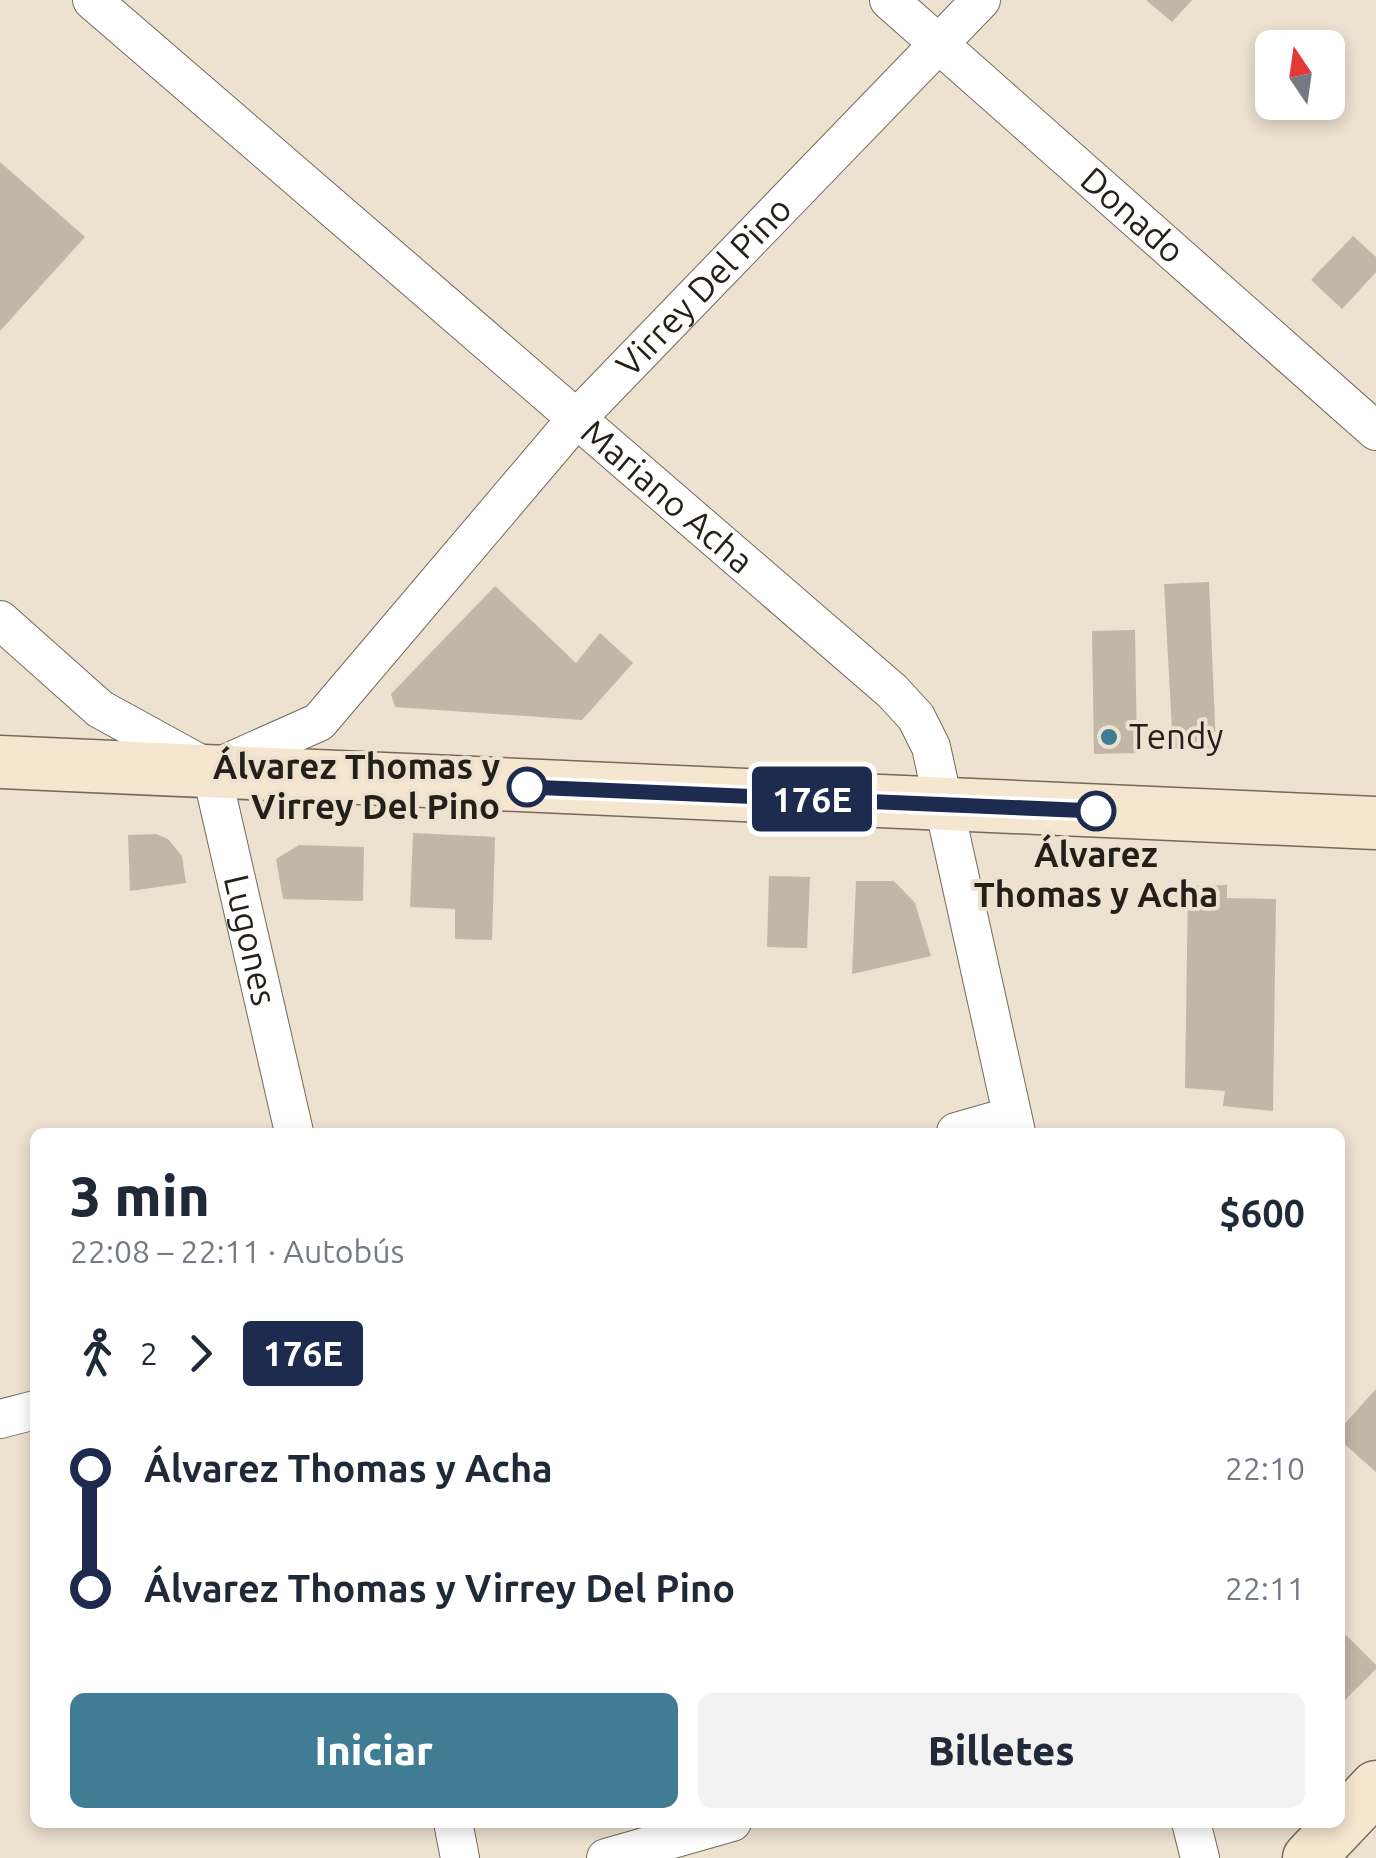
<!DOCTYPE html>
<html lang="es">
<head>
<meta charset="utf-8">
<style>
	body { margin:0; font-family:Ubuntu,sans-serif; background:#f2f2f3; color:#1f2937; height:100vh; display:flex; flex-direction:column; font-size:38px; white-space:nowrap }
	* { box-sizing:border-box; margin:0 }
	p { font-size:32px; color:#747a83 }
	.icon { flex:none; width:55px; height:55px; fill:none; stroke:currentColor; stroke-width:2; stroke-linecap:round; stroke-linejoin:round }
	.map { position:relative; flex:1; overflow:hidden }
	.side { position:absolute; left:30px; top:1128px; width:1315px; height:700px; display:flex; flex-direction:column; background:#fff; border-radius:15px; box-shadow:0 5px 15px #0003 }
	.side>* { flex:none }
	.badge { padding:0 20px; border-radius:8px; font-size:35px; line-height:65px }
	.needle { width:65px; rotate:347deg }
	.controls { position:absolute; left:1255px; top:30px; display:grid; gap:20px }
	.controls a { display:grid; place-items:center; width:90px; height:90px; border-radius:15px; background:#fff; box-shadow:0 5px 15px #0003; font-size:50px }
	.map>.badge { position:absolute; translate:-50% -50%; box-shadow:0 0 0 5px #fff }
	.legs { display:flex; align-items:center; gap:15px; height:110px; padding:0 40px; font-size:32px }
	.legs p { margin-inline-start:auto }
	.headline { display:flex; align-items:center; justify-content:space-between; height:170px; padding:0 40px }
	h1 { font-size:55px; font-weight:800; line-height:75px }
	.primary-button { display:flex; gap:20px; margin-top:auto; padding:20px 40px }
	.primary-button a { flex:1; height:115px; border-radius:15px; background:#407c93; color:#fff; font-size:40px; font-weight:800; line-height:115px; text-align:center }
	.primary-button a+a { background:#f2f2f3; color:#1f2937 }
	ul { padding:0 40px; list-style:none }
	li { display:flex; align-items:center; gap:35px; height:120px; font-size:38px }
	li i { display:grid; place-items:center; width:15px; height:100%; margin:0 12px; background:currentColor }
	li i::after { content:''; width:25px; height:25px; margin:-12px; border:8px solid; border-radius:50%; background:#fff }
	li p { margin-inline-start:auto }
	li:first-child i { background:linear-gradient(#0000 50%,currentColor 0) }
	li:last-child i { background:linear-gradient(currentColor 50%,#0000 0) }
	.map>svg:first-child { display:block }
</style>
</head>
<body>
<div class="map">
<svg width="1376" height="1858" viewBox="0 0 1376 1858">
	<rect width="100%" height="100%" fill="#ede1d0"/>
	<path fill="#c2b6a6" d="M1146,0H1192L1172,22Z
		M0,162L85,237L0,331Z
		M1353,236L1376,257V272L1342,309L1311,280Z
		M1209,582L1216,748H1173L1164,584Z
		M495,586L576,663L600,633L633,663L582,720L395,707L391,694Z
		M1135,630L1137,753L1094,754L1092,631Z
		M413,833L495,837L492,940L455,939V909L410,907Z
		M156,834L168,839L182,856L186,883L130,891L128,835Z
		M299,845L364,847L363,901L283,899L276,859Z
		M769,876L810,877L807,948L767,947Z
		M856,881H894L915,903L931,956L852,974Z
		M1227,885V898L1276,899L1273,1111L1223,1106L1225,1091L1185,1088L1188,886Z
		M1376,1389V1472L1340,1440V1429Z
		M1340,1629L1376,1665V1669L1340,1705Z"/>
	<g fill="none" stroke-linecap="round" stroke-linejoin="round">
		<defs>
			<g id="street">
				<path id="s1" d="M92,0L892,691L916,717L931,747L1016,1132"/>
				<path id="s2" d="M889,0L1376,431"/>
				<path id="s3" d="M0,620L100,709L211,770L294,1132"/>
				<path id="s4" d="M218,767L319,722L577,418L981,0"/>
				<path d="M956,1132L1012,1116"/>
				<path d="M0,1419L35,1410"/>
				<path d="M453,1822L460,1858"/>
				<path d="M1191,1822L1200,1858"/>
				<path d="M606,1858L732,1822"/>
			</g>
			<path id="secondary" d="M0,762L1376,823
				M1309,1858L1376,1787"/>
		</defs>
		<use href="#street" stroke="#74695b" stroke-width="40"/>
		<use href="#secondary" stroke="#74695b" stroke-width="55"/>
		<use href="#street" stroke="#fff" stroke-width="38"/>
		<use href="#secondary" stroke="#f5e6d0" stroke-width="52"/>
	</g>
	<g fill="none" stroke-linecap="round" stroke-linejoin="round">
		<defs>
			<path id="line-1" d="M527,787L1096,811"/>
		</defs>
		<use href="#line-1" stroke="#fff" stroke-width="22"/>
		<use href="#line-1" stroke="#1d2b4f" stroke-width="15"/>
	</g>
	<circle fill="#407c93" stroke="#ede1d0" stroke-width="4" cx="1109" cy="737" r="10"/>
	<g fill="#fff" stroke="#1d2b4f" stroke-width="5">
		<circle cx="527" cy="787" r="18"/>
		<circle cx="1096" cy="811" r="18"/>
	</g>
	<g text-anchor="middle" stroke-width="8" stroke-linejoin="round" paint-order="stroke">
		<g font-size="35" fill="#241f19" stroke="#ede1d0">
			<text dy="12" stroke="none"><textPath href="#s2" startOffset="325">Donado</textPath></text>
			<text dy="12" stroke="none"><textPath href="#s4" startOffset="692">Virrey Del Pino</textPath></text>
			<text dy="12" stroke="none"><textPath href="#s1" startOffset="760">Mariano Acha</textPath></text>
			<text dy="12" stroke="none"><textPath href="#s3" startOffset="435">Lugones</textPath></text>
		</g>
		<g font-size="35" fill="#241f19" stroke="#ede1d0" text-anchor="start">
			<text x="1129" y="749">Tendy</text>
		</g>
		<g font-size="35" font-weight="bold" fill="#241f19" stroke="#ede1d0" text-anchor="end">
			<text x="500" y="779">Álvarez Thomas y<tspan x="500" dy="40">Virrey Del Pino</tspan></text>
			<text x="1096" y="867" text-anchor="middle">Álvarez<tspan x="1096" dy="40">Thomas y Acha</tspan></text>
		</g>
	</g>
</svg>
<div class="controls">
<a><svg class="needle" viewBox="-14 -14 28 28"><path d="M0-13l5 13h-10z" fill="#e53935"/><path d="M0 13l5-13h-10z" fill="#747a83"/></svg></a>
</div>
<b class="badge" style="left:812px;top:799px;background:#1d2b4f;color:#fff">176E</b>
<section class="side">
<div class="headline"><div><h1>3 min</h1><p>22:08 – 22:11 · Autobús</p></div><b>$600</b></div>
<div class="legs"><svg class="icon" aria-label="walk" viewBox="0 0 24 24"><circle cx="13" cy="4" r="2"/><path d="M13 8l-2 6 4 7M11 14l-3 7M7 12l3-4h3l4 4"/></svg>2<svg class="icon" aria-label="forward" viewBox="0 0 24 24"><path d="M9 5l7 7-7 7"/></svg><b class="badge" style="background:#1d2b4f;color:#fff">176E</b></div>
<ul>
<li><i style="color:#1d2b4f"></i><b>Álvarez Thomas y Acha</b><p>22:10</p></li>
<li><i style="color:#1d2b4f"></i><b>Álvarez Thomas y Virrey Del Pino</b><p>22:11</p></li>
</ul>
<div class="primary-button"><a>Iniciar</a><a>Billetes</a></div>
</section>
</div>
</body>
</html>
